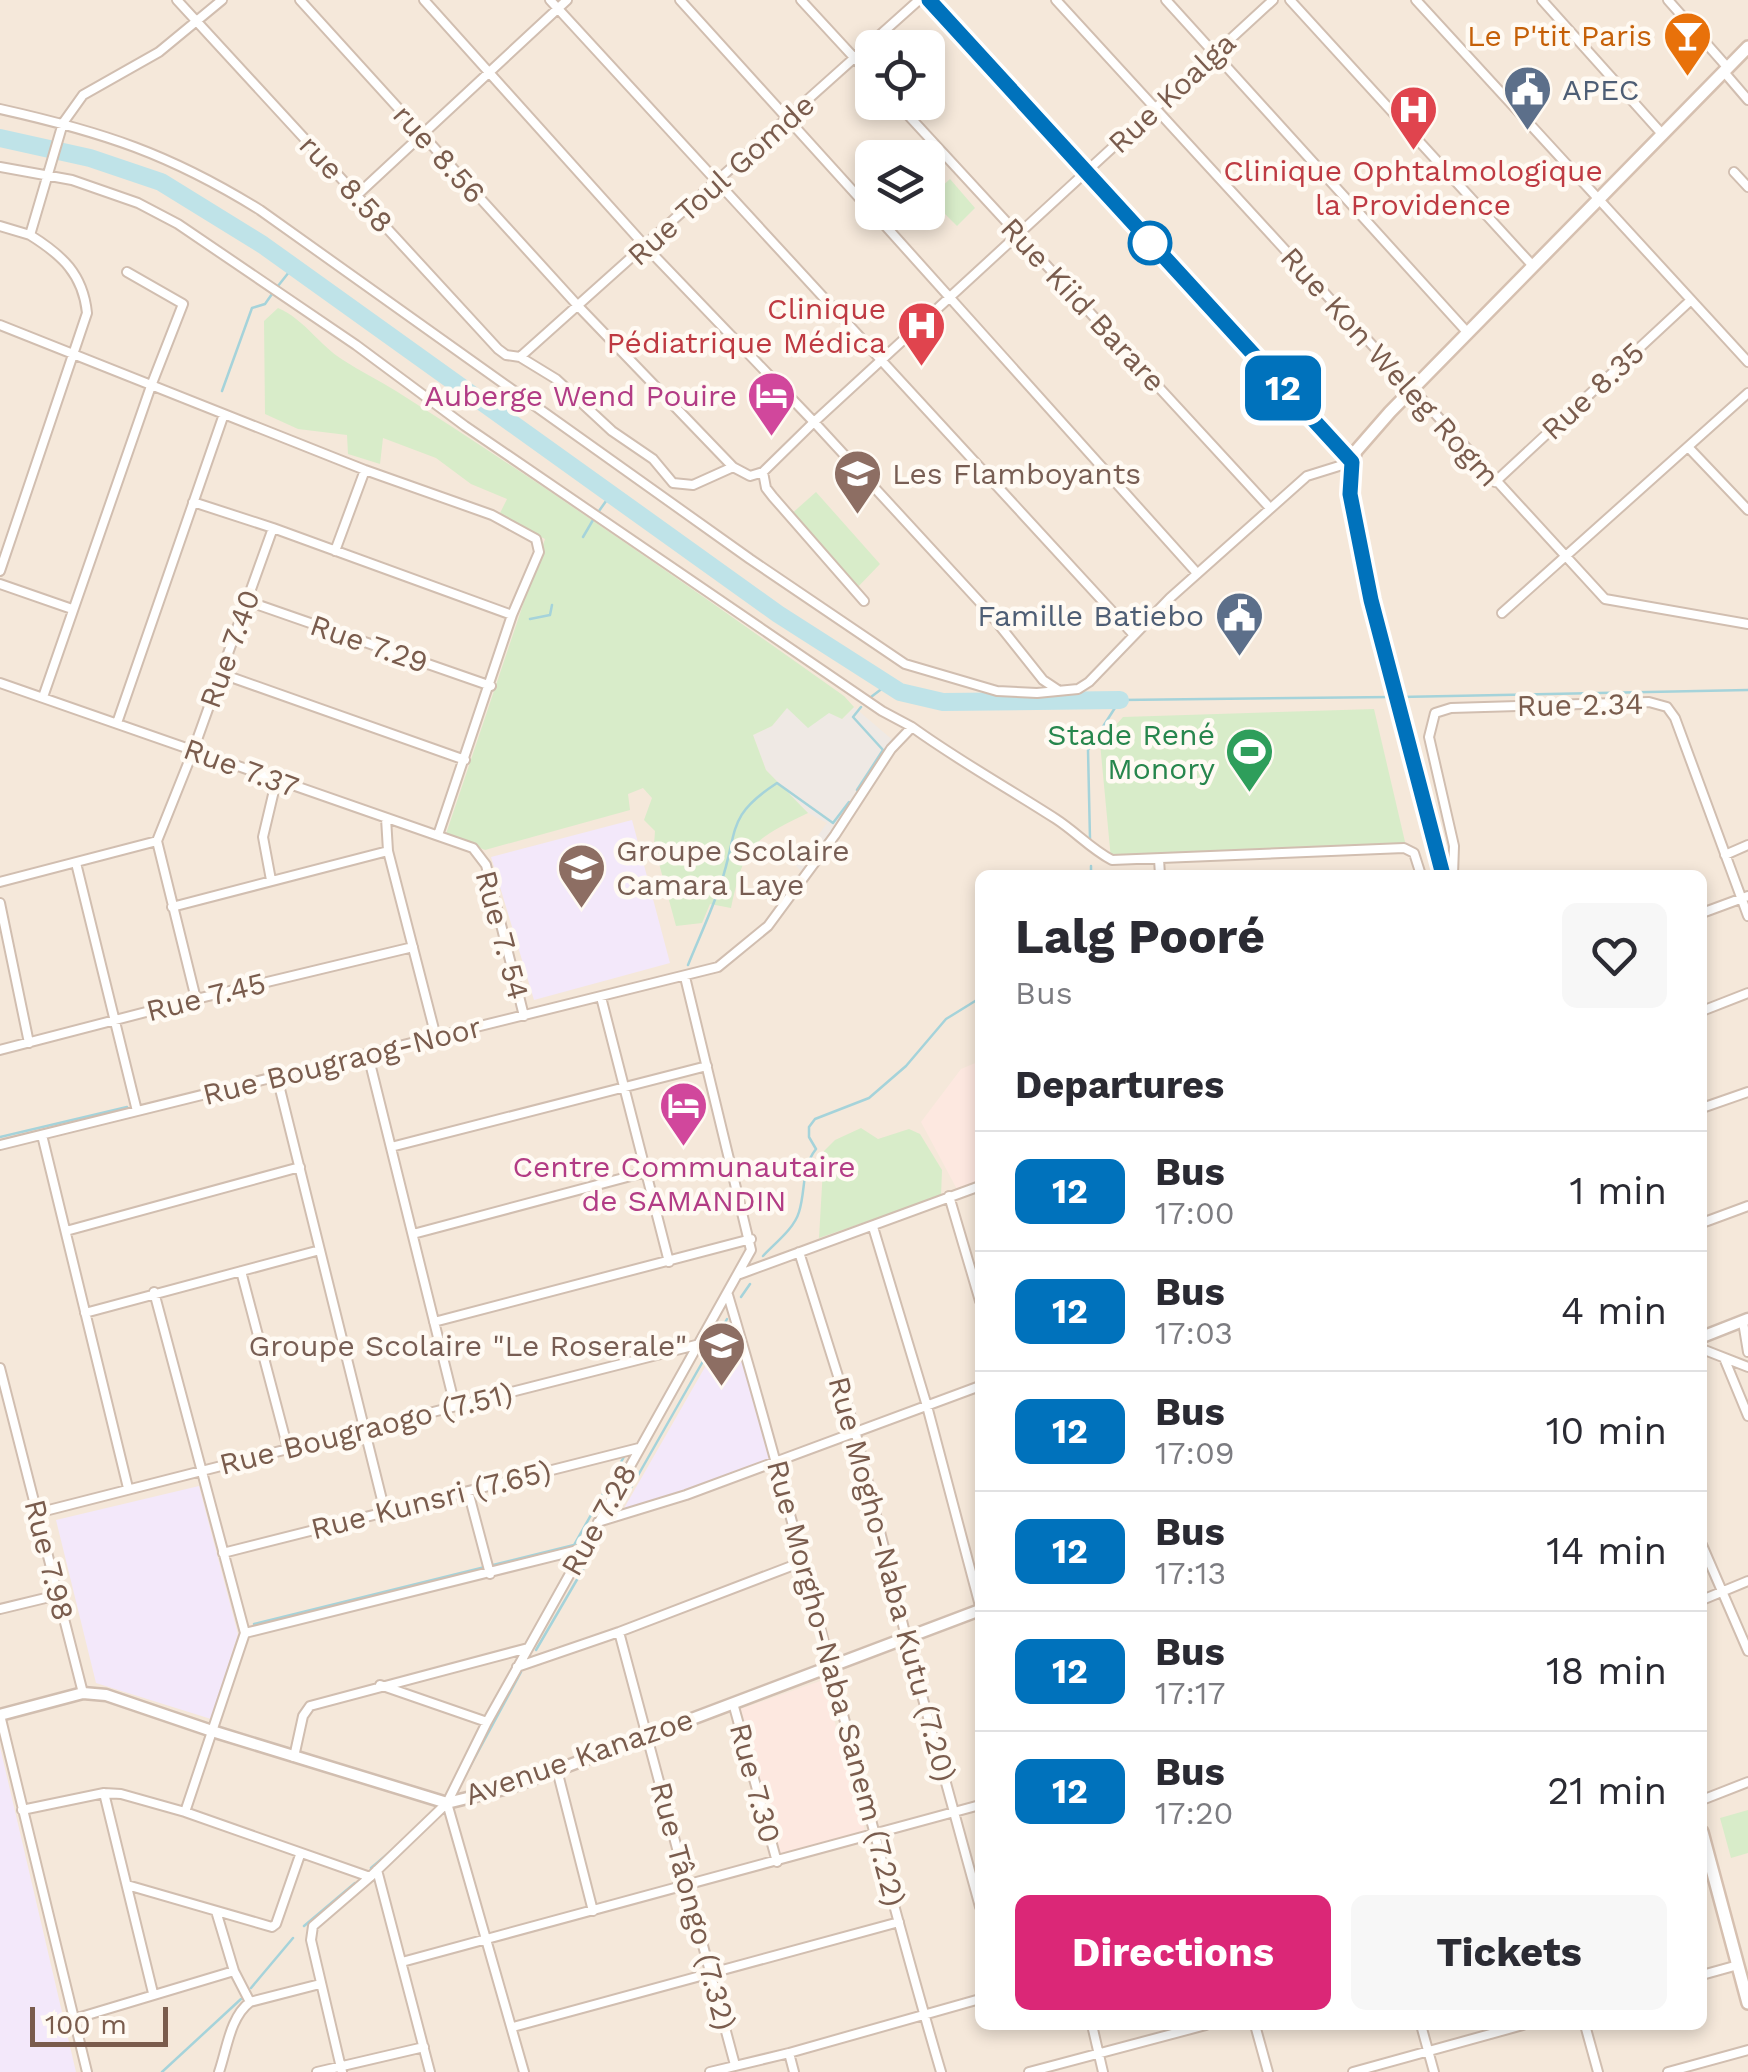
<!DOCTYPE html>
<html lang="en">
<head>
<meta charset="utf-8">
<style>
	body { margin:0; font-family:"Work Sans",sans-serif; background:#f7f7f7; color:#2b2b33; height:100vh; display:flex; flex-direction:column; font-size:38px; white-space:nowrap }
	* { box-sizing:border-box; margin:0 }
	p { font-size:32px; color:#7c7c81 }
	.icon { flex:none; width:55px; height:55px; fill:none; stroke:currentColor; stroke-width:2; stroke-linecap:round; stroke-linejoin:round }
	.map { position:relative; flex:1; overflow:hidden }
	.drawer { position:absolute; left:975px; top:870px; width:732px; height:1160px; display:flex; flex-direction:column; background:#fff; border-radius:15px; box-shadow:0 5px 15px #0003 }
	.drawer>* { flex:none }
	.badge { padding:0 20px; border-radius:15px; font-size:35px; line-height:65px }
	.fabs { position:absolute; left:855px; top:30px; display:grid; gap:20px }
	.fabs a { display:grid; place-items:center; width:90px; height:90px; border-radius:15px; background:#fff; box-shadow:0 5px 15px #0003; font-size:50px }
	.scale { position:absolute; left:30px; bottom:25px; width:138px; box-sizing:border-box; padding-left:10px; border:5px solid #7a5c4d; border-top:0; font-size:28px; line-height:35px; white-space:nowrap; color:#7a5c4d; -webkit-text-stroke:8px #fffaf3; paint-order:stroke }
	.map>.badge { position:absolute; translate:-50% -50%; box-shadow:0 0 0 5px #fff }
	h2 { padding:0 40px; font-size:38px; line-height:90px }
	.round { display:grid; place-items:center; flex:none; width:105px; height:105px; border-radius:15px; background:#f7f7f7 }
	.head { display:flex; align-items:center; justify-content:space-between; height:170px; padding:0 40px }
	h1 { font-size:48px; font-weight:700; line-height:75px }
	.primary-button { display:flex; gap:20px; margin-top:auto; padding:20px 40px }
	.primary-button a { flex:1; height:115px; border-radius:15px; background:#db2777; color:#fff; font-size:40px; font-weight:700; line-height:115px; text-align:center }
	.primary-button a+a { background:#f7f7f7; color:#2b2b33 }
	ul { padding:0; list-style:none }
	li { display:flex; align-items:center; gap:30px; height:120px; padding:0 40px; border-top:2px solid #e1e1e2 }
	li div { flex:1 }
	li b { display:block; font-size:38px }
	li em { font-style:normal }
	li .badge { min-width:110px; font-weight:700; text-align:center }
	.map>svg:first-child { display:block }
</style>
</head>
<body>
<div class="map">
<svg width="1748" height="2072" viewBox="0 0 1748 2072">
	<rect width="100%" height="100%" fill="#fdf6ec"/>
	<path fill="#f5e8da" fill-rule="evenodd" d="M0,0H1748V2072H0ZM872,48H928V102H872ZM872,158H928V212H872ZM980,875H1702V2025H980Z"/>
	<path fill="#fde8e0" d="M980,1061V1185L959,1193L921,1122L961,1069Z
		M823,1680L866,1834L778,1860L738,1710Z"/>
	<path fill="#efe9e4" d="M854,707L895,742L802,872L796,866L827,823L808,813L766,770L753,735L772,726L787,708L829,712L842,719Z"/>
	<path fill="#f3e8fa" d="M632,820L670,963L534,1000L491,857Z
		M732,1320L771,1459L625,1512L623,1510Z
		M199,1486L238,1634L211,1719L96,1683L56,1520Z
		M0,1747L76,2072H0Z"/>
	<path fill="#d8ecc9" d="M950,179L975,208L957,226L929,198Z
		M278,308C304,319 319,345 343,360C360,371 378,380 396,391C548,487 697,592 844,696L854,707L842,719L829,713L808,728L787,708L772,726L753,735L766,770L808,813C750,841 745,845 731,908L710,904L702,923L676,926L654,845L655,831L644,820L652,798L643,788L628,794L630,810L485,850L446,834L545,539L499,515L507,499L471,484L436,458L383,438L380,464L348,454L347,435L298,429L265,414L264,321Z
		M816,492L880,564L855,590L789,516Z
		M1374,709L1406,846L1111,859L1100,743L1123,717Z
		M861,1128L878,1139L909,1129L920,1134L942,1170L941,1196L819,1238L824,1151L835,1140Z
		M1748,1810V1853L1731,1858L1720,1818Z"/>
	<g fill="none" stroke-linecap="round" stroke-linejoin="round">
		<path stroke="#a5d3da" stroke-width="2.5" d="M278,286L293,267
			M222,391L252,308L265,304L272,294
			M599,511L611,494
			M583,537L593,520
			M530,619L550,615L552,605
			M871,697L888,684
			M1400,697L1748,690
			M857,790L883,750L853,717L861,707
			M1090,839L1088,750L1120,700L1392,697
			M1091,866V875
			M688,965C699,938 712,910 721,883C739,830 725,817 777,783L833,823L849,802
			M0,1137L127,1107
			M763,1256C775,1243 794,1229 799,1212C806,1190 801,1168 816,1149L809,1137V1127L815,1119L869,1098L906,1066L946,1019L980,998
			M741,1297L750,1284
			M620,1507L727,1319
			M254,1624L574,1545L625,1455
			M536,1650L589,1559
			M460,1785L521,1672
			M371,1868L397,1846
			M304,1926L355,1883
			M251,1988L293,1938
			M162,2072L241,1999"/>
		<path stroke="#bfe3e8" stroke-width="18" d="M0,138L90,158L161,182L263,245L778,614L900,692L943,702L1120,700"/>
		<defs>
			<path id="minor" d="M177,0L498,349L506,355L520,357L556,379L612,431L653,459L673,483L693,485L733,467
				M300,0L579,307L733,467L750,476L763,472L766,488L773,497L864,601
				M424,0L646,247L814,422L988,611L1043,680L1058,690
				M550,0L1133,634
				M680,0L872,212
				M801,0L872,77
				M1056,0L1605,599L1748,624
				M1166,0L1467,332
				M1290,0L1533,266
				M1416,0L1748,362
				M1542,0L1663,135
				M1668,0L1728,68
				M1724,72L1748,100
				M896,102L1270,508
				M0,109C103,132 170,154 260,210L750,559L905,664L997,691L1037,693L1078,689L1089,682L1170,598L1307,476L1352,462
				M0,167L72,180L138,203L178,224L356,345L465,426L882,711L912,727
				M1734,172L1748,187
				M356,196L567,0
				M873,212L1196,572
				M0,226L30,235L63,123L83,95L159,52L222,0
				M0,325L365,470L492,515L536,539L539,552L512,615L438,835
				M520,357L919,0
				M1689,448L1748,510
				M763,472L814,422L1273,0
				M1495,482L1691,300
				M193,502L273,528L512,615
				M335,551L365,470
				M0,571L87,313C83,274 62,255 30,235
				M0,584L72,609
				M247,601L491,686
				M1502,613L1748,393
				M222,674L465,760
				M0,683L473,848L486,865L524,1016
				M43,697L151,386L183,304L127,272
				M117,723L224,414
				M386,818L388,851L436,1037
				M1725,855L1748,845
				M1159,859L1160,875
				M76,863L137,1111
				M1453,875L1454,846L1429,737L1435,713L1451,708L1649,702L1667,707L1675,718L1748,916
				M271,880L263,837L276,782
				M0,882L157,841
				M0,903L29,1043
				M172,907L388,851
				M1702,913L1748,896
				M601,997L669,1262
				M196,999L157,841L193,751L273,528
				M1702,1011L1748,993
				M0,1050L196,999L413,947
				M368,1055L455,1406
				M277,1077L385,1512
				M1702,1108L1748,1092
				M42,1135L128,1488
				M0,1145L718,967L768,926L835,835L891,749L912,727C959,761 1008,788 1056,819C1076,832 1091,849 1112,860L1404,848L1414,853L1421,875
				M391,1147L707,1066
				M949,1196L980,1301
				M1702,1223L1748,1206
				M873,1227L927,1406L980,1606
				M66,1231L300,1167
				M413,1234L646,1172
				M799,1252L855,1430L906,1637L980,1907
				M241,1271L288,1449
				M740,1274L980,1186
				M154,1292L245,1633L185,1812
				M728,1295C805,1553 865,1814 941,2072
				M85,1313L320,1250
				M434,1322L751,1239
				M1743,1322L1748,1352
				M1702,1349L1748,1367
				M1724,1358L1748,1416
				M0,1368L83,1693
				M468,1491L490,1574
				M37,1513L696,1345
				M598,1522L686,1495L980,1386
				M1702,1545L1748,1651
				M223,1553L639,1448
				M1702,1600L1748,1581
				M0,1609L58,1595
				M619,1632L735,2065
				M245,1633L582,1549
				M517,1667L619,1632L802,1562
				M380,1685L487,1722
				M733,1703L777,1862
				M0,1715L87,2072
				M294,1757L303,1716L310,1706L528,1648
				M557,1770L593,1911
				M104,1793L153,1993
				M1702,1800L1748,1782
				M447,1803L524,2072
				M22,1810L104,1793L121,1794L185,1812L370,1877
				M377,1870L430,2072
				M127,1885L272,1927L276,1924L300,1855
				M216,1911L234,1971L250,2002
				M402,1962L980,1805
				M1702,1975L1738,1965
				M74,2019L234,1971
				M1092,2025L1103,2072
				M1255,2025L1268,2072
				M1421,2025L1434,2072
				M1585,2025L1598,2072
				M513,2027L899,1922
				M789,2053L794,2072
				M219,2072C227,2049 230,2017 250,2002L320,1984
				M317,2072L424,2047
				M342,2072L311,1940L313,1926L370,1877L447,1803L487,1722L751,1250L685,977
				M710,2072L789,2053L980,1999
				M1029,2072L1206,2025
				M1353,2072L1523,2025
				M1668,2072L1748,2050"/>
			<path id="tertiary" d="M929,0L1352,462
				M1702,1337L1748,1319
				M0,1715L83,1693L106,1695L212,1731L447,1803L508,1788L557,1770L980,1610"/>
			<path id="secondary" d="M1443,875L1391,679L1349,495L1352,462L1356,451L1390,412L1748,47
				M1702,1832L1748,2003"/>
		</defs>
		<use href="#minor" stroke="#d1beb0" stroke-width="12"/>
		<use href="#tertiary" stroke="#d1beb0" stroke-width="15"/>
		<use href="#secondary" stroke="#d6c0b0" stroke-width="16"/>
		<use href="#minor" stroke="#fff" stroke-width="8"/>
		<use href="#tertiary" stroke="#fff" stroke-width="10"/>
		<use href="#secondary" stroke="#fff" stroke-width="11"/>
	</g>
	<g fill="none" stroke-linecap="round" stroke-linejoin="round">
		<defs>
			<path id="line" d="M929,0L1352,462L1350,494L1371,600L1443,875"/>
		</defs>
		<use href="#line" stroke="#fff" stroke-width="22"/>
		<use href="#line" stroke="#0072bc" stroke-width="15"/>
	</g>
	<defs>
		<symbol id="bar-pin" viewBox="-11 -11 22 30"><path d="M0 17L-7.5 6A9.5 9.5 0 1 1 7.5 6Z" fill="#e8710a" stroke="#fffaf3"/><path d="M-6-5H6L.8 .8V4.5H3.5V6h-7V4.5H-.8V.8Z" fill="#fff"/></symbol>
		<symbol id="civic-pin" viewBox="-11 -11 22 30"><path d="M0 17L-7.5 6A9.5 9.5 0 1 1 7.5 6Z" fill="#5c6f8a" stroke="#fffaf3"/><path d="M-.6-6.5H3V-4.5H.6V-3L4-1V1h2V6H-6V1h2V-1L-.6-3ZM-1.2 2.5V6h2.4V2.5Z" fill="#fff"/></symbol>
		<symbol id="hospital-pin" viewBox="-11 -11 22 30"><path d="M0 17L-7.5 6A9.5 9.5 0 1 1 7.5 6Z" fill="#e0444e" stroke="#fffaf3"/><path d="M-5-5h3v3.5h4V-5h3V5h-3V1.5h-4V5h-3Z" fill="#fff"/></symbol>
		<symbol id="hotel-pin" viewBox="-11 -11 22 30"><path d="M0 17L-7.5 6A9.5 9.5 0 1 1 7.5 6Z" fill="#d1479c" stroke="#fffaf3"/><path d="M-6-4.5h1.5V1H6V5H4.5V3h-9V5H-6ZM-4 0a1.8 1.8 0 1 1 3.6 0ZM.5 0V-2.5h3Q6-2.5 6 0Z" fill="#fff"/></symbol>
		<symbol id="school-pin" viewBox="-11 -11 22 30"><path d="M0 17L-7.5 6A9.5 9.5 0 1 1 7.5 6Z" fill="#8d6e63" stroke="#fffaf3"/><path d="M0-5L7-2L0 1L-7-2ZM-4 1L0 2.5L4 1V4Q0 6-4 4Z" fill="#fff"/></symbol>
		<symbol id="stadium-pin" viewBox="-11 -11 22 30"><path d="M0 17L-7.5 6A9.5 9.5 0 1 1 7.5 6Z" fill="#2e9e5b" stroke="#fffaf3"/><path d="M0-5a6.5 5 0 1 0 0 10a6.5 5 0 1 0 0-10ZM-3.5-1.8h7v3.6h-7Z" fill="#fff"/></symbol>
	</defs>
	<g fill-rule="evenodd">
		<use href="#bar-pin" x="1660" y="8" width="55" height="75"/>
		<use href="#civic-pin" x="1500" y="62" width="55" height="75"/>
		<use href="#hospital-pin" x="1386" y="82" width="55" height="75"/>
		<use href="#hospital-pin" x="894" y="298" width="55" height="75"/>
		<use href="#hotel-pin" x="744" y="368" width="55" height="75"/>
		<use href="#school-pin" x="830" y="446" width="55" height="75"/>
		<use href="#civic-pin" x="1212" y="588" width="55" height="75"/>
		<use href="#stadium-pin" x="1222" y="724" width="55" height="75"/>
		<use href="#school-pin" x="554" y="840" width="55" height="75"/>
		<use href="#hotel-pin" x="656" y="1078" width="55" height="75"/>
		<use href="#school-pin" x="694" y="1318" width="55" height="75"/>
	</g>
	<circle fill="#fff" stroke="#0072bc" stroke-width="5" cx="1150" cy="243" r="20"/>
	<g text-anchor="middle" stroke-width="9" stroke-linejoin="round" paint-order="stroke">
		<g font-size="30" fill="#c56008" stroke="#fffaf3" text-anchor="end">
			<text x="1652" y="46">Le P'tit Paris</text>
		</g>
		<g font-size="30" fill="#4e5e75" stroke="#fffaf3" text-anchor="start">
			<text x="1562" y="100">APEC</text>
			<text x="1204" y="626" text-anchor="end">Famille Batiebo</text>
		</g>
		<g font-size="30" fill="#7a5c4d" stroke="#fffaf3">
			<text transform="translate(1172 93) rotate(-43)" y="10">Rue Koalga</text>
			<text transform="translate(439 154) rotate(48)" y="10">rue 8.56</text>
			<text transform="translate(721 180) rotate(-42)" y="10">Rue Toul Gomde</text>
			<text transform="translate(346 184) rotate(47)" y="10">rue 8.58</text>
			<text transform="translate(1083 305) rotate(47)" y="10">Rue Kiid Barare</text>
			<text transform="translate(1390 367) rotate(48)" y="10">Rue Kon Weleg Rogm</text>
			<text transform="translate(1593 391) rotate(-43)" y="10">Rue 8.35</text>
			<text transform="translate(369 644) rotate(19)" y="10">Rue 7.29</text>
			<text transform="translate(230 649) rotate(-70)" y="10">Rue 7.40</text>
			<text transform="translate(1580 705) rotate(-1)" y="10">Rue 2.34</text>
			<text transform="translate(241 768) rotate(20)" y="10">Rue 7.37</text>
			<text transform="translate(502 935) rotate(75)" y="10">Rue 7. 54</text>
			<text transform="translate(206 997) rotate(-14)" y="10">Rue 7.45</text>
			<text transform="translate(342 1061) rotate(-14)" y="10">Rue Bougraog-Noor</text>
			<text transform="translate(366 1429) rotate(-14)" y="10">Rue Bougraogo (7.51)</text>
			<text transform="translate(431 1500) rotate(-14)" y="10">Rue Kunsri (7.65)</text>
			<text transform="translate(599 1520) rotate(-61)" y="10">Rue 7.28</text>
			<text transform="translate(49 1560) rotate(76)" y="10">Rue 7.98</text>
			<text transform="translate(892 1579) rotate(75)" y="10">Rue Mogho-Naba Kutu (7.20)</text>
			<text transform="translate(836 1683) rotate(75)" y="10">Rue Morgho-Naba Sanem (7.22)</text>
			<text transform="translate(579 1757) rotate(-19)" y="10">Avenue Kanazoe</text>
			<text transform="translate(755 1783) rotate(75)" y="10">Rue 7.30</text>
			<text transform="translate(693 1906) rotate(75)" y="10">Rue Tâongo (7.32)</text>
		</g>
		<g font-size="30" fill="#be3a42" stroke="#fffaf3">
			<text x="1413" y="181">Clinique Ophtalmologique<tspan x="1413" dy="34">la Providence</tspan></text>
			<text x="886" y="319" text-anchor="end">Clinique<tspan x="886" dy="34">Pédiatrique Médica</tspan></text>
		</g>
		<g font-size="30" fill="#b23c85" stroke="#fffaf3" text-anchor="end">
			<text x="737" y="406">Auberge Wend Pouire</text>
			<text x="684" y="1177" text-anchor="middle">Centre Communautaire<tspan x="684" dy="34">de SAMANDIN</tspan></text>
		</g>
		<g font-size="30" fill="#785e54" stroke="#fffaf3" text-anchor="start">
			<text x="892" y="484">Les Flamboyants</text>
			<text x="616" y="861">Groupe Scolaire<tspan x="616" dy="34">Camara Laye</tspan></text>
			<text x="687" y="1356" text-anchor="end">Groupe Scolaire "Le Roserale"</text>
		</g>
		<g font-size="30" fill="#27864d" stroke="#fffaf3" text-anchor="end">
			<text x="1215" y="745">Stade René<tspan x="1215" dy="34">Monory</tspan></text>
		</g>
	</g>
</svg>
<div class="fabs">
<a><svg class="icon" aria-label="locate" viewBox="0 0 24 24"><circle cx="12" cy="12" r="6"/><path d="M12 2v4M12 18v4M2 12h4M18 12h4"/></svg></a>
<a><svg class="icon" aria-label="layers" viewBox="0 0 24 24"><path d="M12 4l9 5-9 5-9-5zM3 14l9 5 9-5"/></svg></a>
</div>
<div class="scale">100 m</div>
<b class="badge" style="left:1283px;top:388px;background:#0072bc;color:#fff">12</b>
<section class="drawer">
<div class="head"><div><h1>Lalg Pooré</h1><p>Bus</p></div><a class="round"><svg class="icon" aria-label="heart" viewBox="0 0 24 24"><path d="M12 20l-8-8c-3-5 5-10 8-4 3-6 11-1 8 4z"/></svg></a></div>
<h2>Departures</h2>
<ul>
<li><span class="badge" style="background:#0072bc;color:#fff">12</span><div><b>Bus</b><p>17:00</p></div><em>1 min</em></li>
<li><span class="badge" style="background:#0072bc;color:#fff">12</span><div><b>Bus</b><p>17:03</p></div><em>4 min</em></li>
<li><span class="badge" style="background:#0072bc;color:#fff">12</span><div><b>Bus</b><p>17:09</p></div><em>10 min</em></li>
<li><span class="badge" style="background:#0072bc;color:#fff">12</span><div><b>Bus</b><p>17:13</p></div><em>14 min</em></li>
<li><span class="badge" style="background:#0072bc;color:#fff">12</span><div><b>Bus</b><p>17:17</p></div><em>18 min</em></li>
<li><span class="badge" style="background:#0072bc;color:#fff">12</span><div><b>Bus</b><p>17:20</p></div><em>21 min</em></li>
</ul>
<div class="primary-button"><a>Directions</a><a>Tickets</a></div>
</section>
</div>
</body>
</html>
